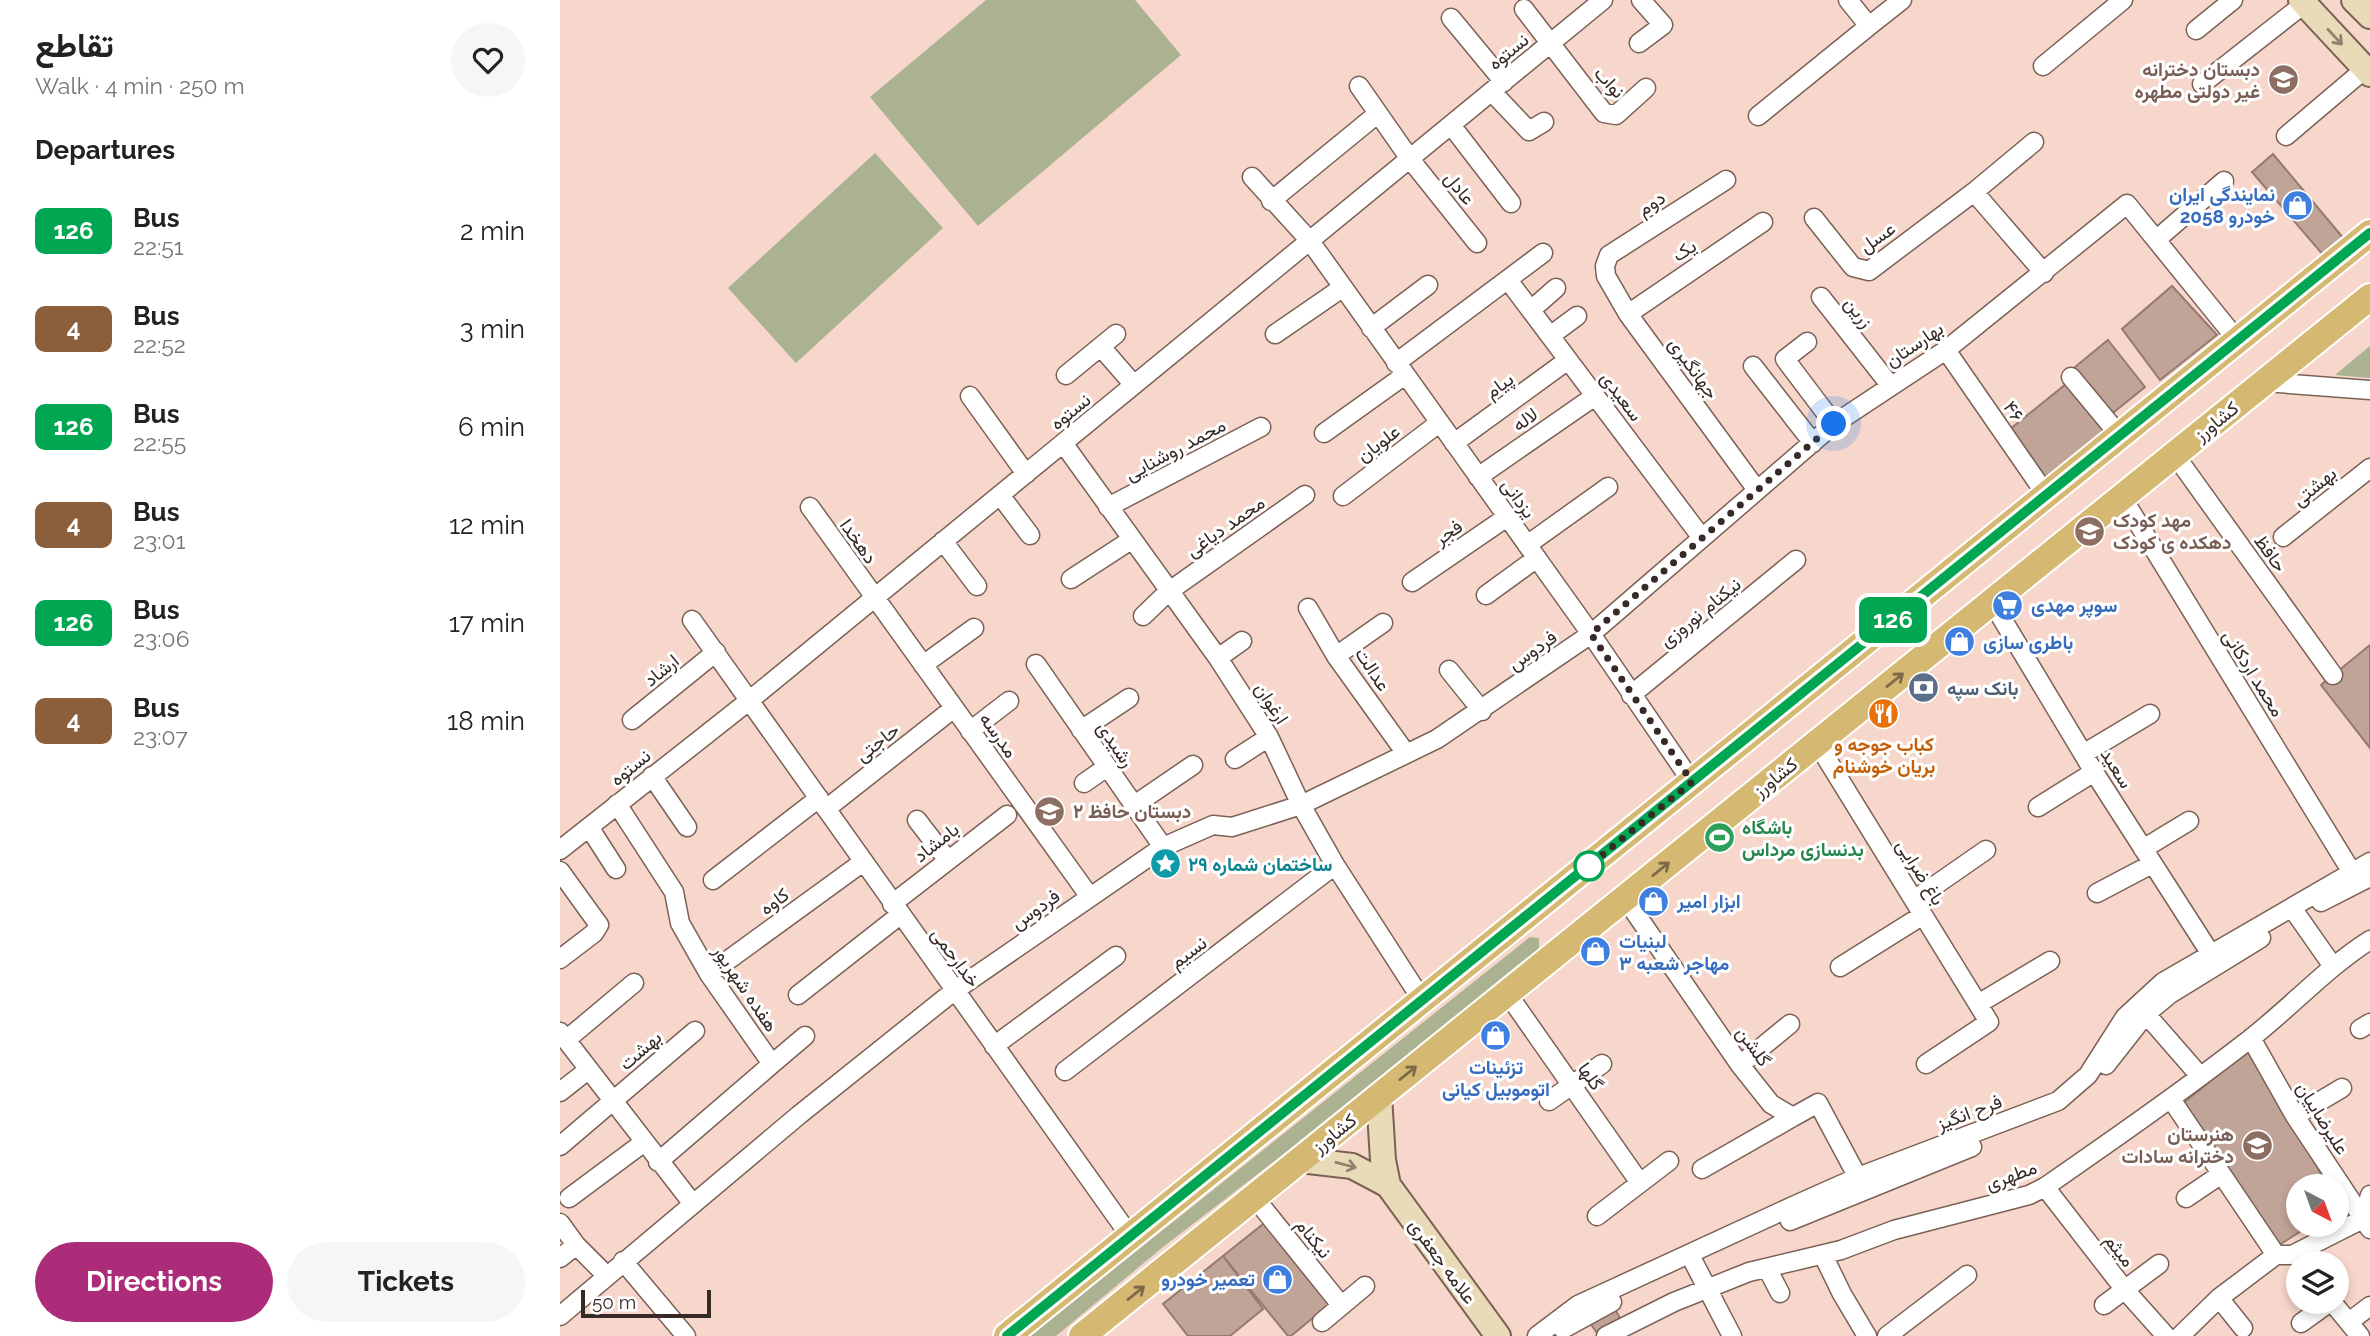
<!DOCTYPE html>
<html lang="en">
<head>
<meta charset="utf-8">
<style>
	body { margin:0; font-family:Raleway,Vazirmatn,sans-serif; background:#f6f6f6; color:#222; height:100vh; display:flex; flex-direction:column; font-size:26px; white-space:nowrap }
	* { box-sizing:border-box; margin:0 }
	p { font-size:23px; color:#767676 }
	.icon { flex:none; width:38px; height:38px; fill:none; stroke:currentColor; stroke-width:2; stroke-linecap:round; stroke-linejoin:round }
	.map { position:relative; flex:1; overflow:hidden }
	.drawer { display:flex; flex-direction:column; background:#fff; width:560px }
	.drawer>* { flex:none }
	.badge { padding:0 14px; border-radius:10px; font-size:24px; line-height:46px }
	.needle { width:46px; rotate:139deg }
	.fabs { position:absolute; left:1726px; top:1174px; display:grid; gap:14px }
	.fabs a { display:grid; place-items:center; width:63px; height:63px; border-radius:50%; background:#fff; box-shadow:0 4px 10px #0003; font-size:35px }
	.scale { position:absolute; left:21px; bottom:18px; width:130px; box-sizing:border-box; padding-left:7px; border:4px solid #362a26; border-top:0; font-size:19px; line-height:24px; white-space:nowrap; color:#362a26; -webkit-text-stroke:5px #fff; paint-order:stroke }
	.you { position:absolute; width:35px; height:35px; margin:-18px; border:5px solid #fff; border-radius:50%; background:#1a73e8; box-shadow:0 0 0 10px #1a73e833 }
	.map>.badge { position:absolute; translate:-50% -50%; box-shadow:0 0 0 4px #fff }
	h2 { padding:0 35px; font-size:26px; line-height:63px }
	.round { display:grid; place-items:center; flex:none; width:74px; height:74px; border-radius:37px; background:#f6f6f6 }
	.overview { display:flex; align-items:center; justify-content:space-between; height:119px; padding:0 35px }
	h1 { font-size:33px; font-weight:700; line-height:52px }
	.primary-button { display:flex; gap:14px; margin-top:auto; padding:14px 35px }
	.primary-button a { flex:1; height:80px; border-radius:42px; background:#ad2c79; color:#fff; font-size:28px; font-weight:700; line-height:80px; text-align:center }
	.primary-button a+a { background:#f6f6f6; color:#222 }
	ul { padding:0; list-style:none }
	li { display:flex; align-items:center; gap:21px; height:98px; padding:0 35px }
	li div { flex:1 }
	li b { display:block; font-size:26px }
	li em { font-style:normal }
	li .badge { min-width:77px; font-weight:700; text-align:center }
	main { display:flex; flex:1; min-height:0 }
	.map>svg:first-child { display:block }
</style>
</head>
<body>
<main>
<section class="drawer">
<div class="overview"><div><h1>تقاطع</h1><p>Walk · 4 min · 250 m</p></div><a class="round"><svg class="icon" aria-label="heart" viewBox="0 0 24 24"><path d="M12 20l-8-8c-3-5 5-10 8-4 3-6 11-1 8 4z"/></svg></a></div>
<h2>Departures</h2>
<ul>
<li><span class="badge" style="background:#00a651;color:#fff">126</span><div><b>Bus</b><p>22:51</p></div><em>2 min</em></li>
<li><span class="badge" style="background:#8b5e3c;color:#fff">4</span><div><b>Bus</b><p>22:52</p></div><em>3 min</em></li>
<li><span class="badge" style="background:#00a651;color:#fff">126</span><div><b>Bus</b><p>22:55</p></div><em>6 min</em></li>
<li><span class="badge" style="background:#8b5e3c;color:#fff">4</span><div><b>Bus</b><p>23:01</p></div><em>12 min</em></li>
<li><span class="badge" style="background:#00a651;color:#fff">126</span><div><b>Bus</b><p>23:06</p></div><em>17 min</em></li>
<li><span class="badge" style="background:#8b5e3c;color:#fff">4</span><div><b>Bus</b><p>23:07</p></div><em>18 min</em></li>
</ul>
<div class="primary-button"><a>Directions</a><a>Tickets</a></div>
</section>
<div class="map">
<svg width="1810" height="1336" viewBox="0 0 1810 1336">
	<rect width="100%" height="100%" fill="#f7d7cb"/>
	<path fill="#abb291" d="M426,0H575L621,55L418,226L310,97Z
		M315,153L383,228L236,363L168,288Z
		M1810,346V378L1775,375Z
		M970,937L979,938V950L872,1040L603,1247L496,1336H470Z"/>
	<path fill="#c1a498" stroke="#967a6e" stroke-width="2" d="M1713,154L1784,239L1764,256L1692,172Z
		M1612,286L1657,335L1600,380L1562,329Z
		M1548,340L1585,387L1549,416L1514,371L1515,367Z
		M1506,384L1544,431L1486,478L1449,430Z
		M1810,645V748L1761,685Z
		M1690,1049L1768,1186H1738V1225H1772L1759,1232L1749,1226L1716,1247L1622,1104Z
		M707,1221L773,1301L731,1336H728L663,1256Z
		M663,1256L703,1309L670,1336H628L603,1304Z
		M1052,1304L1064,1325L1039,1336L1026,1317Z"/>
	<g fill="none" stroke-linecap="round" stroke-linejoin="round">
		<defs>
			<path id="street" d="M1288,0L1309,26L1342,0
				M964,9L1044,113L1056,115L1086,88
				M891,18L944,82
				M1636,30L1673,0
				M1079,43L1103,25L1081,0
				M1483,66L1563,0
				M1642,84L1744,4
				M799,86L850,159L917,243
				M932,92L969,131L984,122
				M1198,116L1309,26
				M891,125L951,203
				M1726,136L1805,69
				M692,177L750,241L1031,634L1132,782
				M1166,180L1049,255L1045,266L1046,276L1068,314L1197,490
				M1414,192L1484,273
				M711,201L816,115
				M1254,218L1293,267L1309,271L1414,192L1474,142
				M1596,240L1664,181
				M948,280L1142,538
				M1261,297L1330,385
				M971,310L996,288
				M1068,314L1203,222
				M811,328L868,285
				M715,334L782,288
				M990,336L1017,316
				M1247,342L1225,359L1274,424
				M541,347L574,385
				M1386,350L1487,496
				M836,363L983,253
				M1193,366L1253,443
				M506,375L556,334
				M1511,377L1560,436
				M1705,382L1810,390
				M410,396L466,474
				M764,433L845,375
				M503,443L658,658L709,737L741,805L775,865L862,1000
				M894,443L1008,360
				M1615,455L1773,675
				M918,477L1035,396
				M440,495L470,535
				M783,496L879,423
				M1562,497L1796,879
				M250,507L530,897
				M548,507L701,427
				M1723,537L1810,468
				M383,541L417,586
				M967,545L1048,487
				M511,579L571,540
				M852,582L947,517
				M926,595L977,558
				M1432,602L1534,772L1656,962
				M748,608L776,656
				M583,616L608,592L745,495
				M132,620L570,1236
				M823,623L776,656L845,752
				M658,658L682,641
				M476,664L603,847
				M363,665L414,628
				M889,670L922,711
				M1071,695L1236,560
				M72,720L156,652
				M521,730L569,698
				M410,731L449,701
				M1257,743L1429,1022L1366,1064
				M1523,754L1590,714
				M675,759L709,737
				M92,776L127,827
				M524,783L547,767
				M57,804L114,892L120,923L149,974L212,1064L98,1162
				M573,806L633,765
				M1478,807L1534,772
				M266,809L394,708
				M357,820L387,859
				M29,827L56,869
				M1583,849L1629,821
				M0,850L190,700L1043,0
				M0,871L39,925L34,933L0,959
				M153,880L259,798
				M1537,893L1592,864
				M1065,898L1180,1065L1211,1104L1233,1117L1258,1103L1303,1187
				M1354,900L1426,850
				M1761,902L1810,877
				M332,904L447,815
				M1737,915L1772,965
				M1280,967L1363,915
				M149,974L303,862
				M947,993L1080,1183
				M238,995L340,915
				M1418,1004L1490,961
				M1586,1014L1640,1076
				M1800,1029L1810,1023
				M0,1032L133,1204
				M1691,1038L1735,1116L1810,1229
				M6,1040L74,983
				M434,1046L556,956
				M212,1064L245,1036
				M1180,1065L1230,1024
				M1546,1065L1586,1014L1610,994L1701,938
				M505,1071L775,865
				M0,1092L28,1070
				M1611,1099L1716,1255
				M989,1101L1042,1064
				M1735,1116L1782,1088
				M0,1146L135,1031
				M1142,1169L1233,1117
				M1485,1187L1565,1290L1606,1336
				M694,1197L781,1305
				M9,1198L83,1143
				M1626,1198L1660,1175
				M1037,1216L1109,1161
				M1230,1221L1412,1147
				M0,1223L16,1245L47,1276
				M1263,1255L1282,1294L1307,1336
				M0,1258L16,1245
				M63,1261L126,1336
				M1134,1263L1172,1336
				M1207,1268L1220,1293
				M1659,1298L1683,1328
				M1772,1302L1800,1336
				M1544,1305L1599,1264
				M0,1316L239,1115L394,991L603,847L653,825L672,827L741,805L877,739L1031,634L1274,424L1386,350L1567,204L1678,341
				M762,1322L805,1286
				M1789,1322L1810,1306
				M1741,1323L1770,1302
				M1003,1329L1052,1302
				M977,1336L1018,1305L1233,1206L1298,1177L1498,1101L1528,1075L1565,1017L1603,982L1810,862
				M1046,1336L1114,1302L1189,1272L1281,1250L1334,1230L1469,1195L1485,1187C1554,1139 1623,1091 1690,1039C1731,1007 1766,968 1810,940
				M1327,1336L1407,1275
				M1620,1336L1659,1298L1716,1255H1732L1803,1219L1810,1195"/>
			<path id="secondary" d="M1741,0L1810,74
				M1794,0L1810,16
				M819,1096L823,1160L828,1185
				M740,1160L792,1166L828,1185L938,1336"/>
			<path id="primary" d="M447,1336L1810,233
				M522,1336L1810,297"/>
		</defs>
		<use href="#street" stroke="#7b6155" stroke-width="21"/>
		<use href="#secondary" stroke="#7b6155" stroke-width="28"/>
		<use href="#primary" stroke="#fff" stroke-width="30"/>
		<use href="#street" stroke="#fff" stroke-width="18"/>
		<use href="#secondary" stroke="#eadbb8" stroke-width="24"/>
		<use href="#primary" stroke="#d5b871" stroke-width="26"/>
	</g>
	<defs><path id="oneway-shaft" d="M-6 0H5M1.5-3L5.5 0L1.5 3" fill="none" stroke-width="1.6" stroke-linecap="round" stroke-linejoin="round" transform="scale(1.75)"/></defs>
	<g stroke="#90826f">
		<use href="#oneway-shaft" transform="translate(1775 37) rotate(47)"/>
		<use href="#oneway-shaft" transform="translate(786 1165) rotate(15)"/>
	</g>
	<g stroke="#7e6a48">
		<use href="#oneway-shaft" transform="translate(1335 680) rotate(-39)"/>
		<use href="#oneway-shaft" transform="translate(1101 869) rotate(-39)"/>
		<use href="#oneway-shaft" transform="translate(848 1073) rotate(-39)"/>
		<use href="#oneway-shaft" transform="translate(576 1293) rotate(-39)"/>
	</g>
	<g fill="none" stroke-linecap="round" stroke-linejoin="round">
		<defs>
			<path id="line" d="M447,1336L1810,233"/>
		</defs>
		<use href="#line" stroke="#fff" stroke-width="16"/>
		<use href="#line" stroke="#00a651" stroke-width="10"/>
		<path stroke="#362a26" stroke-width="7" stroke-dasharray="0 12.6" d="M1029,866L1026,868L1132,782L1031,634L1274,424"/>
	</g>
	<defs>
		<symbol id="school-disc" viewBox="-11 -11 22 22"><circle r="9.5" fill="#8d6e63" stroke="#fff"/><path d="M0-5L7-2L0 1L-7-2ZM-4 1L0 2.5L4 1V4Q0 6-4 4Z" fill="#fff"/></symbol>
		<symbol id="shop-disc" viewBox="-11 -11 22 22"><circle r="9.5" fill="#3f7fe0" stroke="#fff"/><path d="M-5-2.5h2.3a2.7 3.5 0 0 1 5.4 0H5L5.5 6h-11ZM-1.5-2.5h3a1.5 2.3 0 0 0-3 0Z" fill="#fff"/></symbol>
		<symbol id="supermarket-disc" viewBox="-11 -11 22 22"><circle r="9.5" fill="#3f7fe0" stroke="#fff"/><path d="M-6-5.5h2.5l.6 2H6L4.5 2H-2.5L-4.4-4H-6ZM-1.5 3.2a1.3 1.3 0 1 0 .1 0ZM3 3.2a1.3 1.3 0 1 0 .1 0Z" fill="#fff"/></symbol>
		<symbol id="bank-disc" viewBox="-11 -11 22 22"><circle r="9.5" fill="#5c6f8a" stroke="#fff"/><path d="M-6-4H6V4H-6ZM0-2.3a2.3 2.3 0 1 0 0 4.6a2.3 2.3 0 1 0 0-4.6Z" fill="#fff"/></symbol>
		<symbol id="restaurant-disc" viewBox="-11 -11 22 22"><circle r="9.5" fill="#e8710a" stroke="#fff"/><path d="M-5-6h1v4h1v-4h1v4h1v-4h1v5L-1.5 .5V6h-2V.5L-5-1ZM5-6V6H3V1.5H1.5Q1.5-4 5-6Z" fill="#fff"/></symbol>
		<symbol id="stadium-disc" viewBox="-11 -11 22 22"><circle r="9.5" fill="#2e9e5b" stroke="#fff"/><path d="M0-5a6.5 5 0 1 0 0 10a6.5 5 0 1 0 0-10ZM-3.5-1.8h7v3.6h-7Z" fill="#fff"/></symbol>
		<symbol id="sight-disc" viewBox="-11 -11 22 22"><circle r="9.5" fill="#0f9aa8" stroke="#fff"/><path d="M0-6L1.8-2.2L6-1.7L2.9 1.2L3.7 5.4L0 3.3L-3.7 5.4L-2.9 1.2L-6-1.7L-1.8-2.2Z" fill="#fff"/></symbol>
	</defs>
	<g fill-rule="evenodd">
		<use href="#school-disc" x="1706" y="62" width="35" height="35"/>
		<use href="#shop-disc" x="1720" y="188" width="35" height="35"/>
		<use href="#school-disc" x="1512" y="514" width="35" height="35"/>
		<use href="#supermarket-disc" x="1430" y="588" width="35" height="35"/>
		<use href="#shop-disc" x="1382" y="624" width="35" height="35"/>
		<use href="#bank-disc" x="1346" y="670" width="35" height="35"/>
		<use href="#restaurant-disc" x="1306" y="696" width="35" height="35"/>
		<use href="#school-disc" x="472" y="794" width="35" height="35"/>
		<use href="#stadium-disc" x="1142" y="820" width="35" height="35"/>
		<use href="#sight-disc" x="588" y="846" width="35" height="35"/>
		<use href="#shop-disc" x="1076" y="884" width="35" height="35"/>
		<use href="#shop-disc" x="1018" y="934" width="35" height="35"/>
		<use href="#shop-disc" x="918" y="1018" width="35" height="35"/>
		<use href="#school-disc" x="1680" y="1128" width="35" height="35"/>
		<use href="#shop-disc" x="700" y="1262" width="35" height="35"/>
	</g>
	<circle fill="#fff" stroke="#00a651" stroke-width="3.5" cx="1029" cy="866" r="14"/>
	<g text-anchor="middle" stroke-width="6" stroke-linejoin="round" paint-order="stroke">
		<g font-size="19" fill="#362a26" stroke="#fff">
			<text transform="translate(948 51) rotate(-39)" y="7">نستوه</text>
			<text transform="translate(1050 82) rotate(47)" y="7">نواب</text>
			<text transform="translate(900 188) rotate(51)" y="7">عادل</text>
			<text transform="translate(1091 203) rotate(-33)" y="7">دوم</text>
			<text transform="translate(1317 237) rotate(-35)" y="7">عسل</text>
			<text transform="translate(1124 250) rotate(-34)" y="7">یک</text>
			<text transform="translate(1299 312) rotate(52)" y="7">زرین</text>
			<text transform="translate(1354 344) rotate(-34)" y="7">بهارستان</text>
			<text transform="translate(1134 368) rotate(54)" y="7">جهانگیری</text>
			<text transform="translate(939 385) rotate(-36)" y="7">پیام</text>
			<text transform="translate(1062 396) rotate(53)" y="7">سعیدی</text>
			<text transform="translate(510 411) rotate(-39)" y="7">نستوه</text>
			<text transform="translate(1454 411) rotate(55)" y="7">۴۶</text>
			<text transform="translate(965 419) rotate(-35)" y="7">لاله</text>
			<text transform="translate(1656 421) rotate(-39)" y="7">کشاورز</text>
			<text transform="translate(818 443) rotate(-37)" y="7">علویان</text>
			<text transform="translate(615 449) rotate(-28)" y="7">محمد روشنایی</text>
			<text transform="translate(1754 486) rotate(-39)" y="7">بهشتی</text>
			<text transform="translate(959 498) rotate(54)" y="7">یزدانی</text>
			<text transform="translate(665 526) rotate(-35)" y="7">محمد دیاغی</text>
			<text transform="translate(888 532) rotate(-34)" y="7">فجر</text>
			<text transform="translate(299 541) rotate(55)" y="7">دهخدا</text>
			<text transform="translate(1711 553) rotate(54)" y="7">حافظ</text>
			<text transform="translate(1140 612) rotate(-39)" y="7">نیکنام نوروزی</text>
			<text transform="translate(972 650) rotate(-35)" y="7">فردوس</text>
			<text transform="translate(813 669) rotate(57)" y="7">عدالت</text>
			<text transform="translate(101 670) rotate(-39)" y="7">ارشاد</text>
			<text transform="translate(1694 673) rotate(58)" y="7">محمد اردکانی</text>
			<text transform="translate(712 703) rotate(57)" y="7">ارغوان</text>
			<text transform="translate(439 735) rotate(54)" y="7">مدرسه</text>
			<text transform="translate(317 742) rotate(-38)" y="7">حاجتی</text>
			<text transform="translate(556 744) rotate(56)" y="7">رشیدی</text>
			<text transform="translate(70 767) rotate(-39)" y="7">نستوه</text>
			<text transform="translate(1557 768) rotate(58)" y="7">سعید</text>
			<text transform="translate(1215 777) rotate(-39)" y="7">کشاورز</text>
			<text transform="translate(376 842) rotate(-38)" y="7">بامشاد</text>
			<text transform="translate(1361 872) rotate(58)" y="7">باغ ضرایی</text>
			<text transform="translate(214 901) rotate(-36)" y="7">کاوه</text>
			<text transform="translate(475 909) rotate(-35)" y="7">فردوس</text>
			<text transform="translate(628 952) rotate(-37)" y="7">نسیم</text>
			<text transform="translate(396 957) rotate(54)" y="7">خدارحمی</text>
			<text transform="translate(186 988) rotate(56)" y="7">هفده شهریور</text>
			<text transform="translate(1194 1046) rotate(54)" y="7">گلشن</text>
			<text transform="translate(80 1050) rotate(-41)" y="7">بهشت</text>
			<text transform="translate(1031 1076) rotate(55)" y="7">گلها</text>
			<text transform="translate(1409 1112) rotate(-21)" y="7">فرح انگیز</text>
			<text transform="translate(1763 1118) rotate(58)" y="7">علیرضاییان</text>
			<text transform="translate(774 1133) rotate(-39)" y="7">کشاورز</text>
			<text transform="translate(1451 1175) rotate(-20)" y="7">مطهری</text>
			<text transform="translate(754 1238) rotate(51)" y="7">نیکنام</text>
			<text transform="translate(1560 1250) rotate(52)" y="7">میثم</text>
			<text transform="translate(883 1261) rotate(54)" y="7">علامه جعفری</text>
		</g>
		<g font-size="19" font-weight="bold" fill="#785e54" stroke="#fff" text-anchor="end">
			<text x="1700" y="76">دبستان دخترانه<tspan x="1700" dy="22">غیر دولتی مطهره</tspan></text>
			<text x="1553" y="527" text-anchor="start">مهد کودک<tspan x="1553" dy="22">دهکده ی کودک</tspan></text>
			<text x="513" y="818" text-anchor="start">دبستان حافظ ۲</text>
			<text x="1674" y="1141">هنرستان<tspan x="1674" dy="22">دخترانه سادات</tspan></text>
		</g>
		<g font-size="19" font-weight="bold" fill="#366cbe" stroke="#fff" text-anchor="start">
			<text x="1715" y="201" text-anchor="end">نمایندگی ایران<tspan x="1715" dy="22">خودرو 2058</tspan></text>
			<text x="1471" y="612">سوپر مهدی</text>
			<text x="1423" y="649">باطری سازی</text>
			<text x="1117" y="908">ابزار امیر</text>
			<text x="1059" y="948">لبنیات<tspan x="1059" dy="22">مهاجر شعبه ۳</tspan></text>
			<text x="936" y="1074" text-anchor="middle">تزئینات<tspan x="936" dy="22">اتوموبیل کیانی</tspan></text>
			<text x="695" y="1286" text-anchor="end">تعمیر خودرو</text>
		</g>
		<g font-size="19" font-weight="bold" fill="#4e5e75" stroke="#fff" text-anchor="start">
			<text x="1387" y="695">بانک سپه</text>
		</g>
		<g font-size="19" font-weight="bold" fill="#c56008" stroke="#fff">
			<text x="1324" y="751">کباب جوجه و<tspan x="1324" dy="22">بریان خوشنام</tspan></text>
		</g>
		<g font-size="19" font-weight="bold" fill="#27864d" stroke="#fff" text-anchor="start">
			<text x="1182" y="834">باشگاه<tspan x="1182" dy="22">بدنسازی مرداس</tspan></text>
		</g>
		<g font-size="19" font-weight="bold" fill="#0d838f" stroke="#fff" text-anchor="start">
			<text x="628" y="871">ساختمان شماره ۲۹</text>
		</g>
	</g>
</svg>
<div class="fabs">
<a><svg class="needle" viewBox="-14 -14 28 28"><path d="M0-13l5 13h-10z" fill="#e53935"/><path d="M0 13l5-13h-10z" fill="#767676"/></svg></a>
<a><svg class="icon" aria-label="layers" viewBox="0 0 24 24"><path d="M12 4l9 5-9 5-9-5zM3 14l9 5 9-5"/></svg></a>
</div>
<div class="scale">50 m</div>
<div class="you" style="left:1274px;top:424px"></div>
<b class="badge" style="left:1333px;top:620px;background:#00a651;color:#fff">126</b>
</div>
</main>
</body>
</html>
